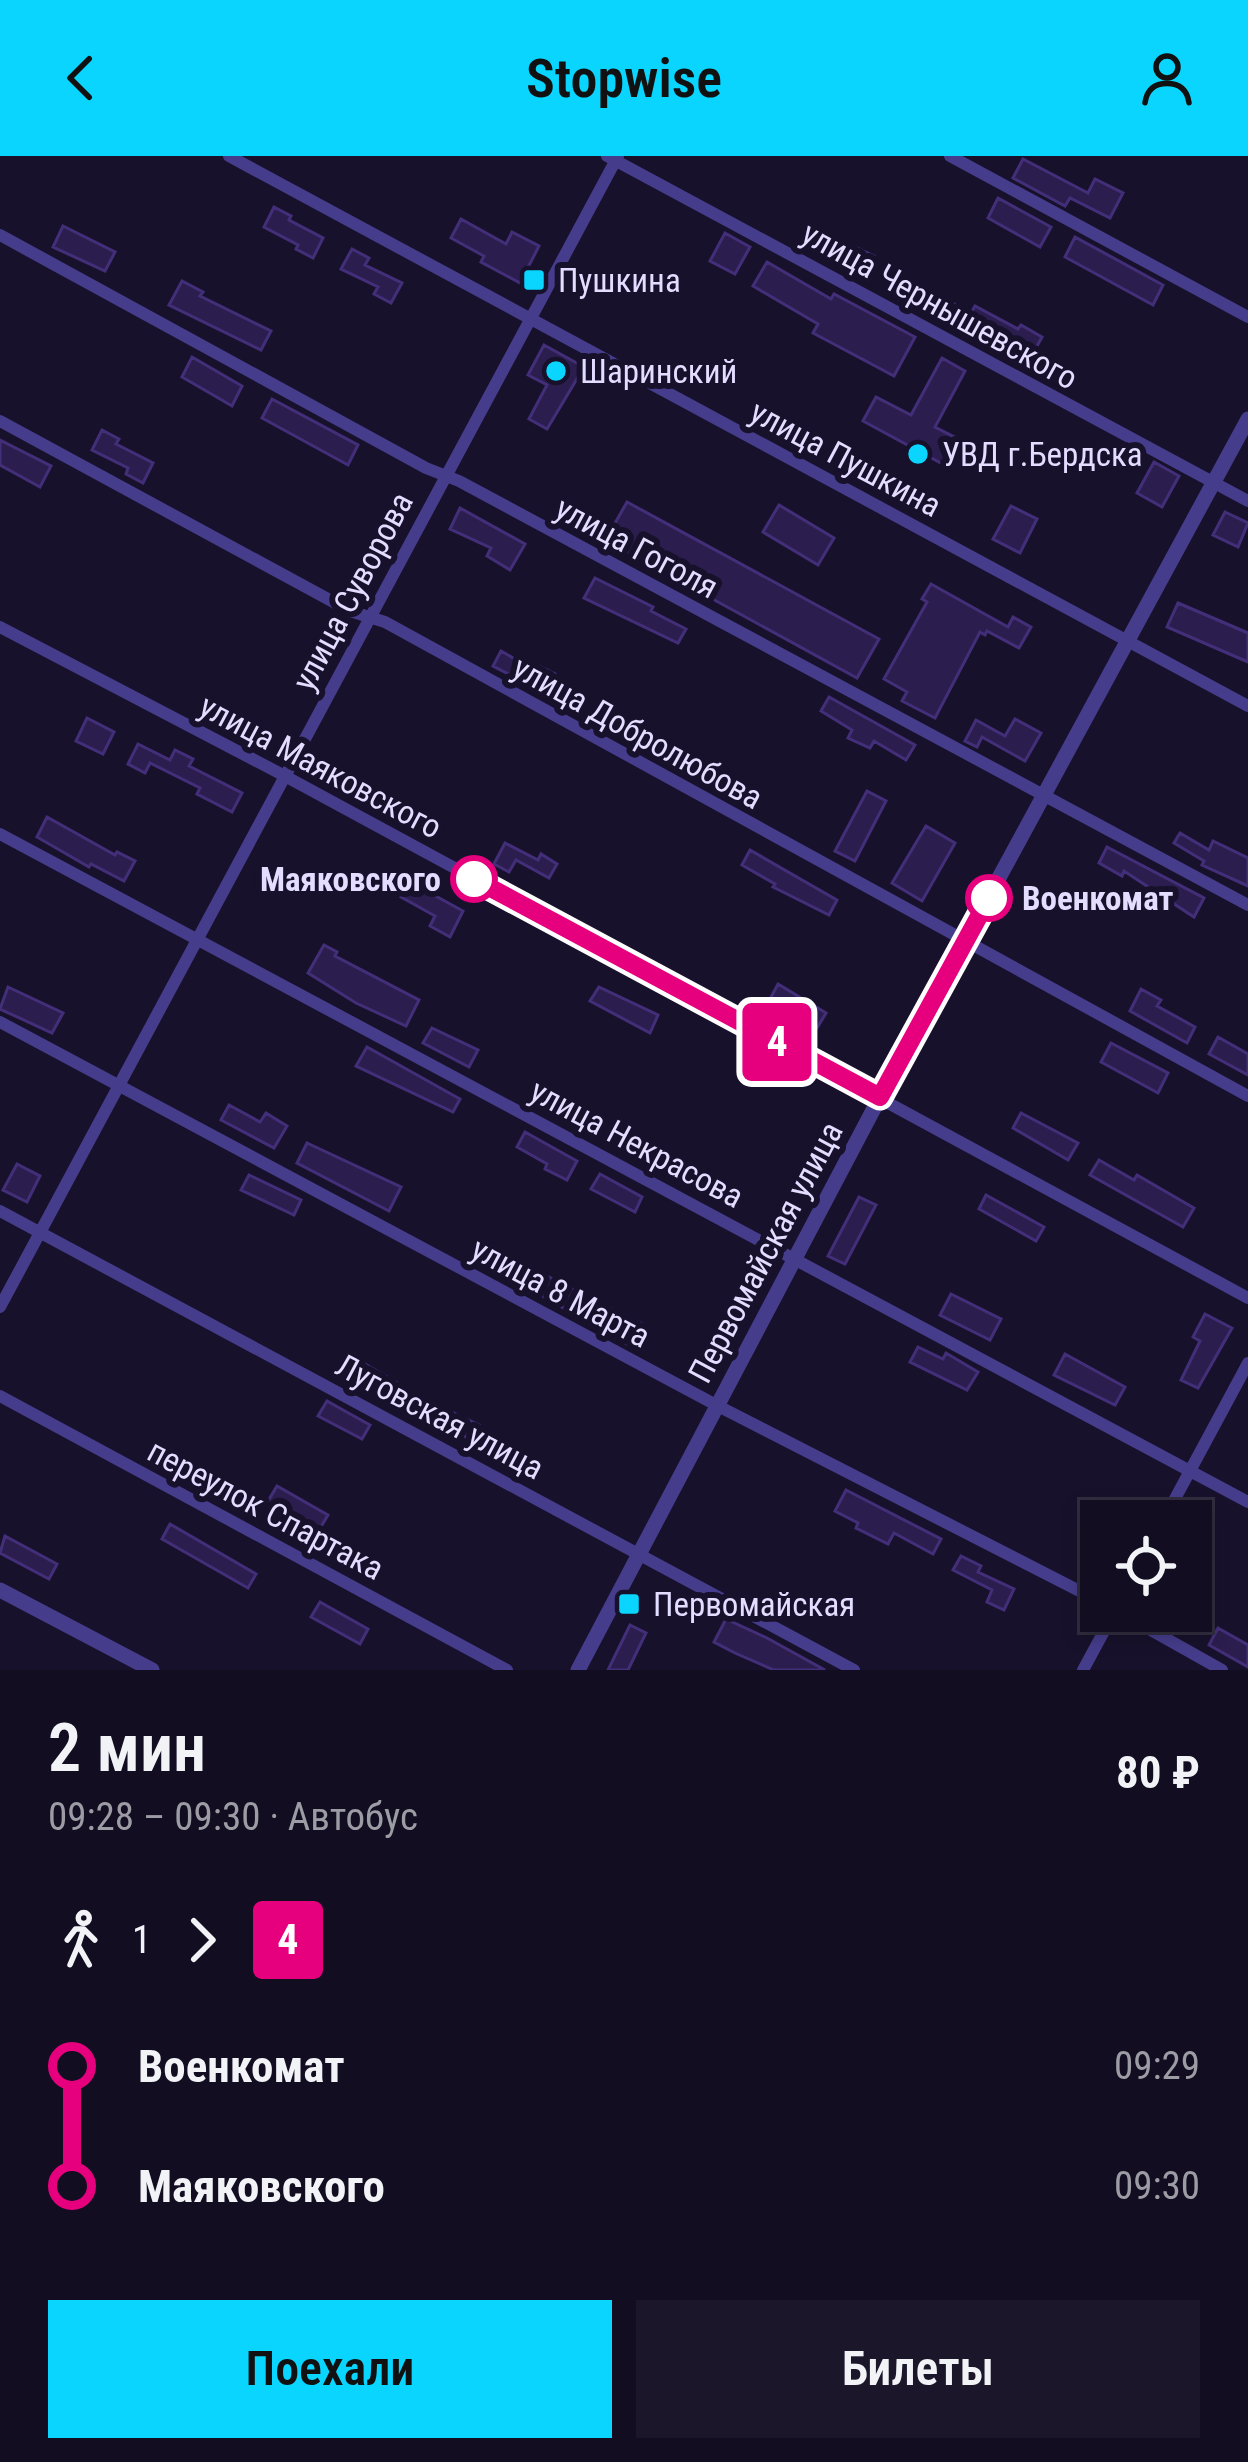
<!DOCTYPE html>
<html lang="ru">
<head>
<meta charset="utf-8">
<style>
	body { margin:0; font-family:"Roboto Condensed",sans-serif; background:#1b162a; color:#f1f3f6; height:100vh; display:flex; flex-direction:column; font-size:45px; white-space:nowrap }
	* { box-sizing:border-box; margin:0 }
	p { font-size:39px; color:#9c9ca5 }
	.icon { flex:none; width:66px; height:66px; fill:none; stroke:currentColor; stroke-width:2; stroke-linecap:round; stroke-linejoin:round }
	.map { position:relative; height:1514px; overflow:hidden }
	.side { display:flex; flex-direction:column; background:#120d21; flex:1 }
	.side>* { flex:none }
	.badge { padding:0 24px; border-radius:9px; font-size:42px; line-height:78px }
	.controls { position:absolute; left:1080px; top:1344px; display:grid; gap:24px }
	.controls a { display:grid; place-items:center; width:132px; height:132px; border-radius:0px; background:#120d21; box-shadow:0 6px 18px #0003,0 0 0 3px #312d3f; font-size:60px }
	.map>.badge { position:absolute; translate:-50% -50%; box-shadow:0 0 0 6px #fff }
	.legs { display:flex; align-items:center; gap:18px; height:132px; padding:0 48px; font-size:39px }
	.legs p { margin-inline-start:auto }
	.summary { display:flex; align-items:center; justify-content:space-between; height:204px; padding:0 48px }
	h1 { font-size:66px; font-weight:600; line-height:90px }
	.button { display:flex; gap:24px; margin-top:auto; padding:24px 48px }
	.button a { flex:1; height:138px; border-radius:0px; background:#09d5ff; color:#111; font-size:48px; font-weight:600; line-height:138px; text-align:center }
	.button a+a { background:#1b162a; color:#f1f3f6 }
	ul { padding:0 48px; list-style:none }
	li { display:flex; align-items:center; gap:42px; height:120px; font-size:45px }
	li i { display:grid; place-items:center; width:18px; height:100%; margin:0 15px; background:currentColor }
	li i::after { content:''; width:30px; height:30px; margin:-15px; border:9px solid; border-radius:50%; background:#120d21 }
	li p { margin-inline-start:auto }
	li:first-child i { background:linear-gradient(#0000 50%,currentColor 0) }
	li:last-child i { background:linear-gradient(currentColor 50%,#0000 0) }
	header { display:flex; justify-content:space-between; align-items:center; height:156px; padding:0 48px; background:#09d5ff; color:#111; font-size:54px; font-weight:600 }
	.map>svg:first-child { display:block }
</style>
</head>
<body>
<header><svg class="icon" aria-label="back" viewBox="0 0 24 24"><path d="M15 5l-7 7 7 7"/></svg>Stopwise<svg class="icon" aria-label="person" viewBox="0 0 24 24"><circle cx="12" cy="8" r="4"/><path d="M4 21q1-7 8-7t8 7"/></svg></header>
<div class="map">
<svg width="1248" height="1514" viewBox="0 0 1248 1514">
	<rect width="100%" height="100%" fill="#18112c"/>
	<path fill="#2b1d4d" stroke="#432f79" stroke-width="3" d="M1023,3L1088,37L1095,23L1123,37L1110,62L1070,42L1065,50L1013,22Z
		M998,42L1051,71L1040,91L988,62Z
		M274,51L291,60L289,64L323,82L313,102L296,93L298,89L264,71Z
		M461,63L506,88L512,76L539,90L520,127L481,106L484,100L451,82Z
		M63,70L115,96L105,115L53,91Z
		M725,77L750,91L735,118L710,105Z
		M825,77L874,100L863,120L816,94Z
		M1075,81L1163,129L1153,149L1065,101Z
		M352,93L369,102L365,109L402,127L391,147L374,138L378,131L341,113Z
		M767,106L831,143L834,138L915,181L894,220L813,177L818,168L753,130Z
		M182,125L203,136L200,140L271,175L261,194L169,149Z
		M940,140L971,157L975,150L1018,173L1021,169L1042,181L1031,201L993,179L989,186L949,165L947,169L929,161Z
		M544,189L584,211L547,273L529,263L547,229L528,219Z
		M192,201L242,230L232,250L182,221Z
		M942,202L965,215L935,271L962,285L948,311L863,265L876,241L911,259Z
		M272,243L358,289L348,309L262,262Z
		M102,274L119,283L116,288L153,307L143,327L126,318L128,312L92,294Z
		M0,284L51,310L40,331L0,309Z
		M1154,306L1179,320L1162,351L1137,337Z
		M627,346L879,483L857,522L592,377L591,381L571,372L580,353L614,369Z
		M779,349L834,382L818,409L763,376Z
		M1011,350L1037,363L1020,397L993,383Z
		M460,352L525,388L510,414L487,400L491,392L450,373Z
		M1225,356L1248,367L1238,391L1213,379Z
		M595,422L653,451L651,455L686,473L678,487L584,442Z
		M931,428L1008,471L1013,461L1031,471L1019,492L987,475L985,479L980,476L935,562L902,545L907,536L884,523L927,446L922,443Z
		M1178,447L1248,477V506L1167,471Z
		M501,495L531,512L533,507L555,518L545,537L493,510Z
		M829,541L915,589L906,604L874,585L870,592L848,582L852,574L821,555Z
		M87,562L114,576L103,598L76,585Z
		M1015,563L1041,577L1025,605L982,581L977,591L965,585L976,564L1005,580Z
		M138,588L170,604L175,594L193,603L189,610L242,637L232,656L197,638L200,632L150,607L145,617L128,608Z
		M867,635L886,645L855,705L835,695Z
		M47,661L115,699L117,696L135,705L124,725L91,708L89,711L37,681Z
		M926,670L955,687L922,745L892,727Z
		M1180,677L1209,694L1213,685L1248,702V730L1202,709L1204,705L1174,687Z
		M505,687L538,704L541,698L557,708L549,722L516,704L509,716L494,708Z
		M1107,691L1204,742L1194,761L1124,715L1122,720L1099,707Z
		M750,694L837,744L829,759L773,731L775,728L742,709Z
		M410,726L463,755L450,781L430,770L435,760L401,741Z
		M324,789L337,796L335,800L419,844L406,870L356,847L308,817Z
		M778,828L826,857L817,872L770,843Z
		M8,831L63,857L52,877L0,853Z
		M599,831L658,859L650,877L590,845Z
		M1141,833L1161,844L1157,850L1195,871L1187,887L1130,855Z
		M432,872L478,894L469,911L423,887Z
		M1218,881L1248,898V919L1209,898Z
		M1111,887L1168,917L1158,937L1101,906Z
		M367,891L460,943L453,956L356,910Z
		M229,949L260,966L266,957L287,970L274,992L221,964Z
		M1021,957L1078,987L1068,1004L1013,972Z
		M525,976L577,1005L567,1024L545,1013L547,1008L517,991Z
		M307,987L401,1031L389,1055L297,1007Z
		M1099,1004L1134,1024L1137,1019L1194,1052L1183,1071L1090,1019Z
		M17,1008L40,1020L27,1046L3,1034Z
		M600,1018L642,1041L635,1056L591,1033Z
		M249,1019L301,1044L294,1059L241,1034Z
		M986,1039L1044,1071L1036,1085L979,1053Z
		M859,1041L876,1049L845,1108L828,1100Z
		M545,1119L644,1169L632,1191L535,1136Z
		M951,1138L1001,1163L990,1184L940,1159Z
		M1205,1158L1232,1172L1198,1232L1181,1224L1200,1185L1193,1181Z
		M918,1191L943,1203L946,1197L978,1216L967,1234L910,1206Z
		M1065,1198L1125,1231L1115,1249L1054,1219Z
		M353,1201L403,1230L395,1245L345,1216Z
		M426,1244L479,1269L471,1284L436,1264L434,1268L417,1259Z
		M327,1245L370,1269L362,1283L318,1260Z
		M277,1330L328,1359L319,1374L268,1345Z
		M846,1334L941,1383L933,1398L894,1377L888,1388L856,1372L858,1367L835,1355Z
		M170,1368L256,1418L248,1432L162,1383Z
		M5,1380L57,1408L49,1423L0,1397Z
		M961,1400L981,1410L978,1416L1014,1433L1004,1454L987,1446L992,1434L953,1414Z
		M320,1446L368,1473L360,1488L311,1461Z
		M726,1463L767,1482L825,1514H774L735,1497L714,1486Z
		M630,1469L646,1477L628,1514H608Z
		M1218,1472L1248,1489V1511L1209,1489Z"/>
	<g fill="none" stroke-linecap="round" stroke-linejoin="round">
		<path stroke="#453d8b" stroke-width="12" d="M229,0L1248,550
			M607,0L1248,345
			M950,0L1248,161
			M0,79L426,312L459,325L1248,749
			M0,265L350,455L385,466L1248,940
			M0,471L283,619L1248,1142
			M0,678L1248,1346
			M0,866L718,1250L1101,1446
			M0,1055L854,1514
			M0,1151L618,0
			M0,1240L507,1514
			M1163,1365L1248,1207
			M1117,1455L1222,1514
			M1083,1514L1115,1455"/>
		<path stroke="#453d8b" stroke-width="15" d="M0,1434L152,1514
			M578,1514L880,941L1248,263"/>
	</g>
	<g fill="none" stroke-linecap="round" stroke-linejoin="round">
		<defs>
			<path id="line-1" d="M474,723L880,941L989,742"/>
		</defs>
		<use href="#line-1" stroke="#fff" stroke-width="27"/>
		<use href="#line-1" stroke="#e6007e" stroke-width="18"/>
	</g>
	<g fill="#09d5ff" stroke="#18112c" stroke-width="4.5">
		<rect x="522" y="112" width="24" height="24" rx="6"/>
		<circle cx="556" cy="215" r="12"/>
		<circle cx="918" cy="298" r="12"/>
		<rect x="617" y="1436" width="24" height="24" rx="6"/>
	</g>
	<g fill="#fff" stroke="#e6007e" stroke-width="6">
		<circle cx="474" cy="723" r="21"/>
		<circle cx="989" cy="742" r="21"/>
	</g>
	<g text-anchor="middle" stroke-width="12" stroke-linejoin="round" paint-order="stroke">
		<g font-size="33" fill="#e3ddff" stroke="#18112c" text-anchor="start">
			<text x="558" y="136">Пушкина</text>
			<text x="580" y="227">Шаринский</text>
			<text x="942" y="310">УВД г.Бердска</text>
			<text x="653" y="1460">Первомайская</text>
		</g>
		<g font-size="33" fill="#e3ddff" stroke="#18112c">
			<text transform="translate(940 149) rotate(29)" y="12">улица Чернышевского</text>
			<text transform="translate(846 302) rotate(28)" y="12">улица Пушкина</text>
			<text transform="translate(637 391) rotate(28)" y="12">улица Гоголя</text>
			<text transform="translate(352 435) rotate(-62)" y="12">улица Суворова</text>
			<text transform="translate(638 576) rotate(29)" y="12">улица Добролюбова</text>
			<text transform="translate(321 610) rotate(28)" y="12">улица Маяковского</text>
			<text transform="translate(637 987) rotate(28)" y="12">улица Некрасова</text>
			<text transform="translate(765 1096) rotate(-62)" y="12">Первомайская улица</text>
			<text transform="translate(561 1136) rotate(28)" y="12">улица 8 Марта</text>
			<text transform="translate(440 1260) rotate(28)" y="12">Луговская улица</text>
			<text transform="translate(266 1353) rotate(28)" y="12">переулок Спартака</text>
		</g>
		<g font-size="33" font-weight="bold" fill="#e3ddff" stroke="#18112c" text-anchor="end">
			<text x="441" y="735">Маяковского</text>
			<text x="1022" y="754" text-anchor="start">Военкомат</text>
		</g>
	</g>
</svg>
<div class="controls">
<a><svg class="icon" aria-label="locate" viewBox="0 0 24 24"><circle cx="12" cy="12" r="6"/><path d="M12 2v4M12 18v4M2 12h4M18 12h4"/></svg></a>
</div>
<b class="badge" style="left:777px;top:886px;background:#e6007e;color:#fff">4</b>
</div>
<section class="side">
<div class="summary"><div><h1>2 мин</h1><p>09:28 – 09:30 · Автобус</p></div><b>80 ₽</b></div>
<div class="legs"><svg class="icon" aria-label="walk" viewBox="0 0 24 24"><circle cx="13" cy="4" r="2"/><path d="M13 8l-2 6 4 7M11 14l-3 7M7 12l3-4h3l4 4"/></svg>1<svg class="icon" aria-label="forward" viewBox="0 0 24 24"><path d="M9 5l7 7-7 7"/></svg><b class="badge" style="background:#e6007e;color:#fff">4</b></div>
<ul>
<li><i style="color:#e6007e"></i><b>Военкомат</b><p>09:29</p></li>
<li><i style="color:#e6007e"></i><b>Маяковского</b><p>09:30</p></li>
</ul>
<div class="button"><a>Поехали</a><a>Билеты</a></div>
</section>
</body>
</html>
